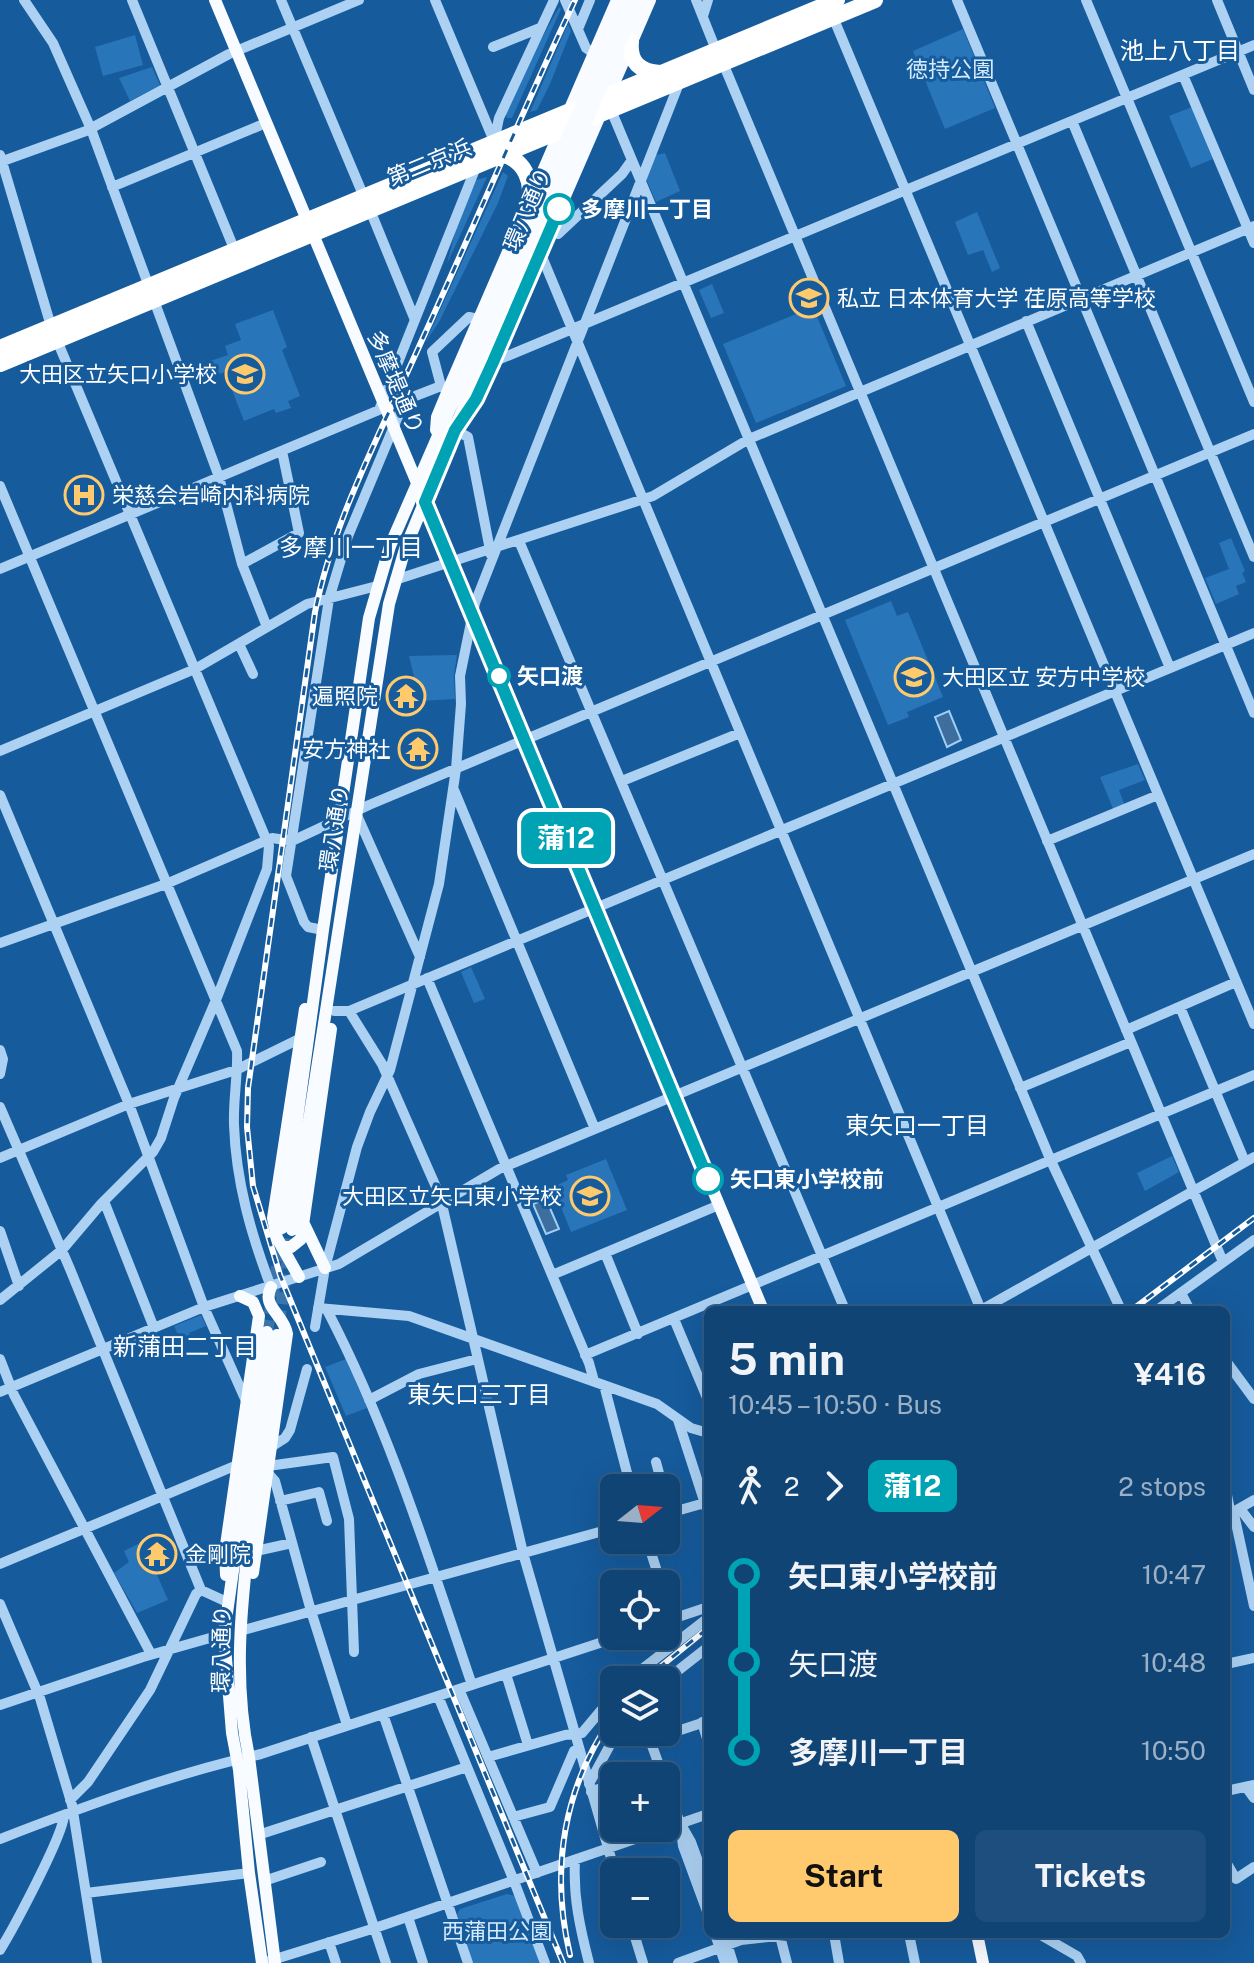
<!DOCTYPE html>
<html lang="en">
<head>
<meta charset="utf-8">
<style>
	body { margin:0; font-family:"Public Sans","Noto Sans JP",sans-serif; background:#1e4e7d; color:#f1f3f6; height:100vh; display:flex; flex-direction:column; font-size:30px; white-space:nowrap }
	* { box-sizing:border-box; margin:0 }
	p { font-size:26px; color:#9cb0c5 }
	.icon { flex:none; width:44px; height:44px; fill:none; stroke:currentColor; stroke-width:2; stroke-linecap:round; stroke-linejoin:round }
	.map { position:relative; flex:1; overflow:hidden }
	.drawer { position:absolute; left:704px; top:1306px; width:526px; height:632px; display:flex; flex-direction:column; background:#104475; border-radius:12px; box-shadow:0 8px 32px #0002,0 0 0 2px #305c87 }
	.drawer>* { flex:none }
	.badge { padding:0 16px; border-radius:12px; font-size:28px; line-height:52px }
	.needle { width:52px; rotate:73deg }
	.fabs { position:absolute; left:600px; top:1474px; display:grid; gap:16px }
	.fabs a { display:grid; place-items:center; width:80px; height:80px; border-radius:12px; background:#104475; box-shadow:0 8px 32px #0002,0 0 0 2px #305c87; font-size:40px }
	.map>.badge { position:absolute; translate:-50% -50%; box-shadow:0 0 0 4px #fff }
	.legs { display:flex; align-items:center; gap:12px; height:88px; padding:0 24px; font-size:26px }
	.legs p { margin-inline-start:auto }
	.headline { display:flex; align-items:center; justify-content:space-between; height:136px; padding:0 24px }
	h1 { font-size:44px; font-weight:700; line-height:60px }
	.cta { display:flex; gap:16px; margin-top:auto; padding:16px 24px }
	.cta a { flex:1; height:92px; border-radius:12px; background:#ffca6e; color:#111; font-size:32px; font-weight:700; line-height:92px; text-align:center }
	.cta a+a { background:#1e4e7d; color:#f1f3f6 }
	ul { padding:0 24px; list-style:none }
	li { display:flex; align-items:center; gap:28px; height:88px; font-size:30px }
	li i { display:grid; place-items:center; width:12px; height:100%; margin:0 10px; background:currentColor }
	li i::after { content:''; width:20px; height:20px; margin:-10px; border:6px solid; border-radius:50%; background:#104475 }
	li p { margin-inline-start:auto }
	li:first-child i { background:linear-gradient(#0000 50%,currentColor 0) }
	li:last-child i { background:linear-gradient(currentColor 50%,#0000 0) }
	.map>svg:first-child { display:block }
</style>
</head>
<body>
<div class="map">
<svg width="1254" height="1963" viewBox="0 0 1254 1963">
	<rect width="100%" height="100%" fill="#165b9c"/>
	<path fill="#2975ba" d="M559,7L561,9L512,118H507L505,113L529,61Z
		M568,24L571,31L550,84L537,110L530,112Z
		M963,29L995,108L945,129L913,51Z
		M135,35L143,65L103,76L95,47Z
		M152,67L160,85L130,101L119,78Z
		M1192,107L1213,159L1191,168L1169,116Z
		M665,153L680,191L656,202L644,174L652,156Z
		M503,172L508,176L498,203L439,322L425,343Z
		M487,177L447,264L459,216L476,180Z
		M977,212L1000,268L992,272L983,250L968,255L955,222Z
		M712,284L724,313L711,318L699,290Z
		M813,307L846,386L756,423L723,344Z
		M273,310L287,347L282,350L300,396L288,401L291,408L276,413L274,409L244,421L225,372L216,375L210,361L228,355L225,346L241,340L235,324Z
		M1231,538L1245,571L1242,573L1246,582L1236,586L1239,594L1216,604L1205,578L1229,569L1219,543Z
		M891,601L897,616L908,612L943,697L907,712L909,717L888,725L845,620Z
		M457,655L454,675L455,699L420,701L409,656Z
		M1138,764L1145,780L1119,790L1125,806L1114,811L1100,777Z
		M471,967L485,999L474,1003L461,972Z
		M1172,1156L1179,1172L1145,1191L1137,1173Z
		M606,1159L627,1210L571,1232L553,1187L568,1180L566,1175Z
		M201,1315L206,1326L189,1333L191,1340L182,1344L174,1326Z
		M346,1359L367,1408L346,1416L325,1367Z
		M138,1544L150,1568H154L168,1600L137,1613L114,1573L129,1562L124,1551Z
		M507,1894L516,1896L542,1963H473L457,1914L460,1909Z"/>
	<path fill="#3e6e9d" stroke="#9ecef5" stroke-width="2" d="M949,711L961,740L947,747L935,717Z
		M546,1199L559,1229L546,1234L533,1204Z"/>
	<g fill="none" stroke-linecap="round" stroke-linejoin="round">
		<path stroke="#3974ab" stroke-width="12" stroke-dasharray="12 6" stroke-linecap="butt" d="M279,1322L292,1230
			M267,1332L281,1240"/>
		<path stroke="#acd1f3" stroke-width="10" d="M24,0L53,43L91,129L219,477L242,564L267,627
			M132,0L235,251
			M281,0L364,197
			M435,0L494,141
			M565,0L586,48L597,56
			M696,0L716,50
			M957,0L1254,713
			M1086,0L1254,402
			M1217,0L1254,90
			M703,16L708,0
			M833,17L1254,1024
			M578,29L590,0
			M493,47L540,28
			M723,63L1223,1262
			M1183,75L1254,243
			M611,110L1051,1161L1121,1310
			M1072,121L1254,557
			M494,142L499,118L554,0
			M0,155L51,326L269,846L267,869L216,1000L174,1098L161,1138L153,1152L101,1204L62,1250L0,1300
			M0,162L86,131L229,54L359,0
			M112,187L266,123
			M370,210L415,320
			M550,230L558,234L622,174L632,160
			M540,252L981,1310
			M1026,321L1170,668
			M493,362L1254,45
			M441,386L432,352L469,317L478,319
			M455,430L468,437L491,555
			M0,486L237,1051C238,1076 233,1100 234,1125C236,1182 251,1234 271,1287
			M519,541L845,1310
			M242,564L299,533L282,451
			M0,569L379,410L476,167
			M395,580L653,496L749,439L1254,226
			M239,644L253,674
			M0,751L195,669L307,604L377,586
			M622,781L740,733
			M454,790L595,1129
			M0,795L129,1104L204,1307L246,1401
			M356,813L420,957
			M1047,841L1158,795
			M323,930L308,927L304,922L286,876L329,599L348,536L405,400L441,386L449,388
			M0,943L166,884L272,838L292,841L369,805L1254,434
			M427,978L589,1363L594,1381
			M1180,1007L1245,1162
			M334,1011H349L382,1064L440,1196L523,1553L615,1872
			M349,1011L1254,633
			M1126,1030L1236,982
			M0,1050L3,1059L0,1074
			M1020,1088L1131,1042
			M0,1107L70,1269L201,1590L227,1602
			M0,1158L129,1104L236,1070L299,1039
			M104,1201L154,1328
			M0,1231L19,1286
			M605,1253L638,1334
			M552,1275L719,1205
			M1181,1293L1190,1310
			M318,1308L409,1316L657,1404L691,1428L708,1433
			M327,1310C389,1429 429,1558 472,1685
			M981,1310L1254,1157
			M1157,1310L1254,1240
			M674,1319L708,1400
			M315,1327L325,1268L357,1147L370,1112L390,1070L439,884L456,769L461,704L460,676L475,603L680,81
			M585,1355L1254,1075
			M0,1359L14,1395L151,1654
			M1226,1361L1254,1399
			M604,1385L631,1488
			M0,1392L204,1307L339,1264L499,1169L1254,854
			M369,1400L419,1374L477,1359
			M678,1420L708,1513
			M271,1447L285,1438L290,1430L307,1369
			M656,1462L663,1488
			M268,1466L333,1457L349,1519L354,1652
			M267,1472L275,1481L311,1611L347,1725
			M1226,1490L1231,1515
			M666,1497L670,1513
			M280,1501L319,1492L327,1521
			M1241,1510L1254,1527
			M666,1514L708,1502
			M1234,1514L1254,1606
			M1226,1516L1254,1500
			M647,1540L661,1584
			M256,1551L292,1543
			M0,1564L237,1465
			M666,1601L672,1619
			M0,1604L40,1698L72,1805L97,1963
			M666,1621L708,1607
			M240,1631L614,1528
			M1226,1664L1254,1658
			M506,1674L528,1745
			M628,1680L708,1618
			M666,1680L708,1647
			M459,1689L537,1873
			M438,1696L514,1881L545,1963
			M0,1705L143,1657L224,1634
			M383,1714L468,1963
			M702,1722L708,1742
			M647,1732L663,1776
			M311,1737L386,1963
			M650,1740L708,1721
			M488,1757L565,1735L582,1733L614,1695
			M633,1776L659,1766
			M589,1784L617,1732
			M666,1785L680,1823L683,1846L708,1914
			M1246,1787L1254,1798
			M1226,1791L1254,1785
			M591,1792L614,1783
			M70,1800L88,1782L150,1690L196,1594L201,1590
			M513,1817L550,1807L574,1751L579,1749
			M683,1828L691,1842L708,1889
			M258,1835L467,1767
			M0,1839C85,1806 172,1774 261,1754L621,1636
			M575,1860C573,1897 580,1928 589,1963
			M1226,1862L1236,1879L1254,1867
			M264,1881L321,1862
			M86,1893L249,1873
			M408,1917L423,1963
			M631,1924L643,1963
			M715,1934L725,1963
			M724,1934L733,1963
			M818,1934H837
			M834,1934L839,1963
			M909,1934L915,1963
			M1039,1934L1077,1956L1081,1963
			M780,1936L787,1963
			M329,1942L336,1963
			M0,1950C13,1929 64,1834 64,1815
			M269,1961L375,1928L708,1814
			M678,1963L741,1940L795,1934"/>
		<path stroke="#f8fbff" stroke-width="12" d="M215,0L763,1310
			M622,12L627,0
			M632,16L639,0
			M470,407L493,362L650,0
			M436,430L437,417L449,388L617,0
			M304,1224L325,1268
			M282,1228L323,930L369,618L390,546L471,360
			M292,1230L389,604L405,549L481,365
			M283,1247H291L301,1239L331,1029
			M299,1277L277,1238L273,1218L305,1009
			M253,1573L287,1334C284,1314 261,1307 271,1287
			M226,1575L225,1552L259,1316L253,1302L240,1296
			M977,1934L983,1963
			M262,1963L249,1873L239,1770L232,1733L224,1634L267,1332
			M275,1963L249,1757C233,1681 241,1607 250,1530C258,1465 268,1400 277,1335"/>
		<path stroke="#fff" stroke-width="16" d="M631,42C629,62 640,72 660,73
			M504,155C525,161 534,183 528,203
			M0,348L837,0
			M0,364L875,0"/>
		<defs>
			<path id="rail" d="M1132,1310L1254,1218
				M644,1680L708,1628
				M570,1955C550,1870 563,1787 614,1715
				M563,1963L280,1275L253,1186L247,1127L248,1088L315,612C334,517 383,428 422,340C474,227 522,112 575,0"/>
		</defs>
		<use href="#rail" stroke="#fff" stroke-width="6"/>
		<use href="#rail" stroke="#165b9c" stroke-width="3" stroke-dasharray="9" stroke-linecap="butt"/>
		<path stroke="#f8fbff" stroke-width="12" d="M471,360L622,12
			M481,365L632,16"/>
	</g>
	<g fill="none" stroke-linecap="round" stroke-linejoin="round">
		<defs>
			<path id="line-1" d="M559,209L493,362L476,399L455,430L425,502L708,1179"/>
		</defs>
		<use href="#line-1" stroke="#fff" stroke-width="18"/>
		<use href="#line-1" stroke="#00a3b4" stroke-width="12"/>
	</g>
	<defs>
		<symbol id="school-ring" viewBox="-11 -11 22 22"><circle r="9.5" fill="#165b9c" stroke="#ffca6e" stroke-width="1.5"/><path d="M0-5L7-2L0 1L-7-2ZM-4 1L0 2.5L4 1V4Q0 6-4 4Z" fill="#ffca6e"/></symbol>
		<symbol id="hospital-ring" viewBox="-11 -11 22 22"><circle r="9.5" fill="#165b9c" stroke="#ffca6e" stroke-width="1.5"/><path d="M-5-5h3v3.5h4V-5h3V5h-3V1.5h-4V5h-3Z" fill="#ffca6e"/></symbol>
		<symbol id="temple-ring" viewBox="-11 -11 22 22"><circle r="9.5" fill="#165b9c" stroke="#ffca6e" stroke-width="1.5"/><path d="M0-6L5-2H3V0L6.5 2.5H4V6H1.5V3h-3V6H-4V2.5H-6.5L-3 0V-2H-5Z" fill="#ffca6e"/></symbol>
	</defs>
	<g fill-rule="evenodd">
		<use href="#school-ring" x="787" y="276" width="44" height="44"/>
		<use href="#school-ring" x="223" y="352" width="44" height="44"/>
		<use href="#hospital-ring" x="62" y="473" width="44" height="44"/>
		<use href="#school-ring" x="892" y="655" width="44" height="44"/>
		<use href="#temple-ring" x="384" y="674" width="44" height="44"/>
		<use href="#temple-ring" x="396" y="727" width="44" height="44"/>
		<use href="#school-ring" x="568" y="1174" width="44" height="44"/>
		<use href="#temple-ring" x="135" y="1532" width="44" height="44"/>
	</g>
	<g fill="#fff" stroke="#00a3b4" stroke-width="4">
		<circle cx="559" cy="209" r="14"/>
		<circle cx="499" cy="676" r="10"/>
		<circle cx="708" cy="1179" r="14"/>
	</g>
	<g text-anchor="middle" stroke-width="6" stroke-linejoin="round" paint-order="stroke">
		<g font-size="22" fill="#d4eafd" stroke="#165b9c">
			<text x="950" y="77">徳持公園</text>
			<text x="497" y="1939">西蒲田公園</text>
		</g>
		<g font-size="22" fill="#fff" stroke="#165b9c">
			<text transform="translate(429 162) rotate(-22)" y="8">第二京浜</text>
			<text transform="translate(527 209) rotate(-67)" y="8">環八通り</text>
			<text transform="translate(396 382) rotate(67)" y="8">多摩堤通り</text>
			<text transform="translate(334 828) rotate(-81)" y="8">環八通り</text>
			<text transform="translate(221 1649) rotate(-89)" y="8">環八通り</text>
		</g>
		<g font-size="22" font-weight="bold" fill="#fff" stroke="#165b9c" text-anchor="start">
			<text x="581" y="217">多摩川一丁目</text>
			<text x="517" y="684">矢口渡</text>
			<text x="730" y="1187">矢口東小学校前</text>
		</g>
		<g font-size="22" fill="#fff" stroke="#165b9c" text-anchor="start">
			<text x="837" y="306">私立 日本体育大学 荏原高等学校</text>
			<text x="217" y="382" text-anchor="end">大田区立矢口小学校</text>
			<text x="112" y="503">栄慈会岩崎内科病院</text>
			<text x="942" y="685">大田区立 安方中学校</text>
			<text x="378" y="704" text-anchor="end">遍照院</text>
			<text x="390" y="757" text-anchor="end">安方神社</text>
			<text x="562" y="1204" text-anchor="end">大田区立矢口東小学校</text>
			<text x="185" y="1562">金剛院</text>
		</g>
		<g font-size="24" fill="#fff" stroke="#165b9c">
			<text x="1180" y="59">池上八丁目</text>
			<text x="351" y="556">多摩川一丁目</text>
			<text x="917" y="1134">東矢口一丁目</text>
			<text x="185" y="1355">新蒲田二丁目</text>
			<text x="479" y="1403">東矢口三丁目</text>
		</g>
	</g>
</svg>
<div class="fabs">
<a><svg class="needle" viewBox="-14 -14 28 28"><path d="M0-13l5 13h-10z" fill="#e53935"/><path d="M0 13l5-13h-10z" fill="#9cb0c5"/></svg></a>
<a><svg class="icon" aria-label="locate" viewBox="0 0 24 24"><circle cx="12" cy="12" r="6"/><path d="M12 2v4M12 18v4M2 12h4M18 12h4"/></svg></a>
<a><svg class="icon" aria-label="layers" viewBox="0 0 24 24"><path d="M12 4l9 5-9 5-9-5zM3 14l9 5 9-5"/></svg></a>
<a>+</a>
<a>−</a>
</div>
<b class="badge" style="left:566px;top:838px;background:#00a3b4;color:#fff">蒲12</b>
<section class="drawer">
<div class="headline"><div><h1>5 min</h1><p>10:45 – 10:50 · Bus</p></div><b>¥416</b></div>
<div class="legs"><svg class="icon" aria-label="walk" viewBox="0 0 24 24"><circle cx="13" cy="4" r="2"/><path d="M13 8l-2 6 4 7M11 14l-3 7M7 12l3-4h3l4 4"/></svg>2<svg class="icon" aria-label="forward" viewBox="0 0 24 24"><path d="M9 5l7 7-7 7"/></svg><b class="badge" style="background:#00a3b4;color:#fff">蒲12</b><p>2 stops</p></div>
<ul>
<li><i style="color:#00a3b4"></i><b>矢口東小学校前</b><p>10:47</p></li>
<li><i style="color:#00a3b4"></i><span>矢口渡</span><p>10:48</p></li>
<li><i style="color:#00a3b4"></i><b>多摩川一丁目</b><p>10:50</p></li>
</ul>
<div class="cta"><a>Start</a><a>Tickets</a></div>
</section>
</div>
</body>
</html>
